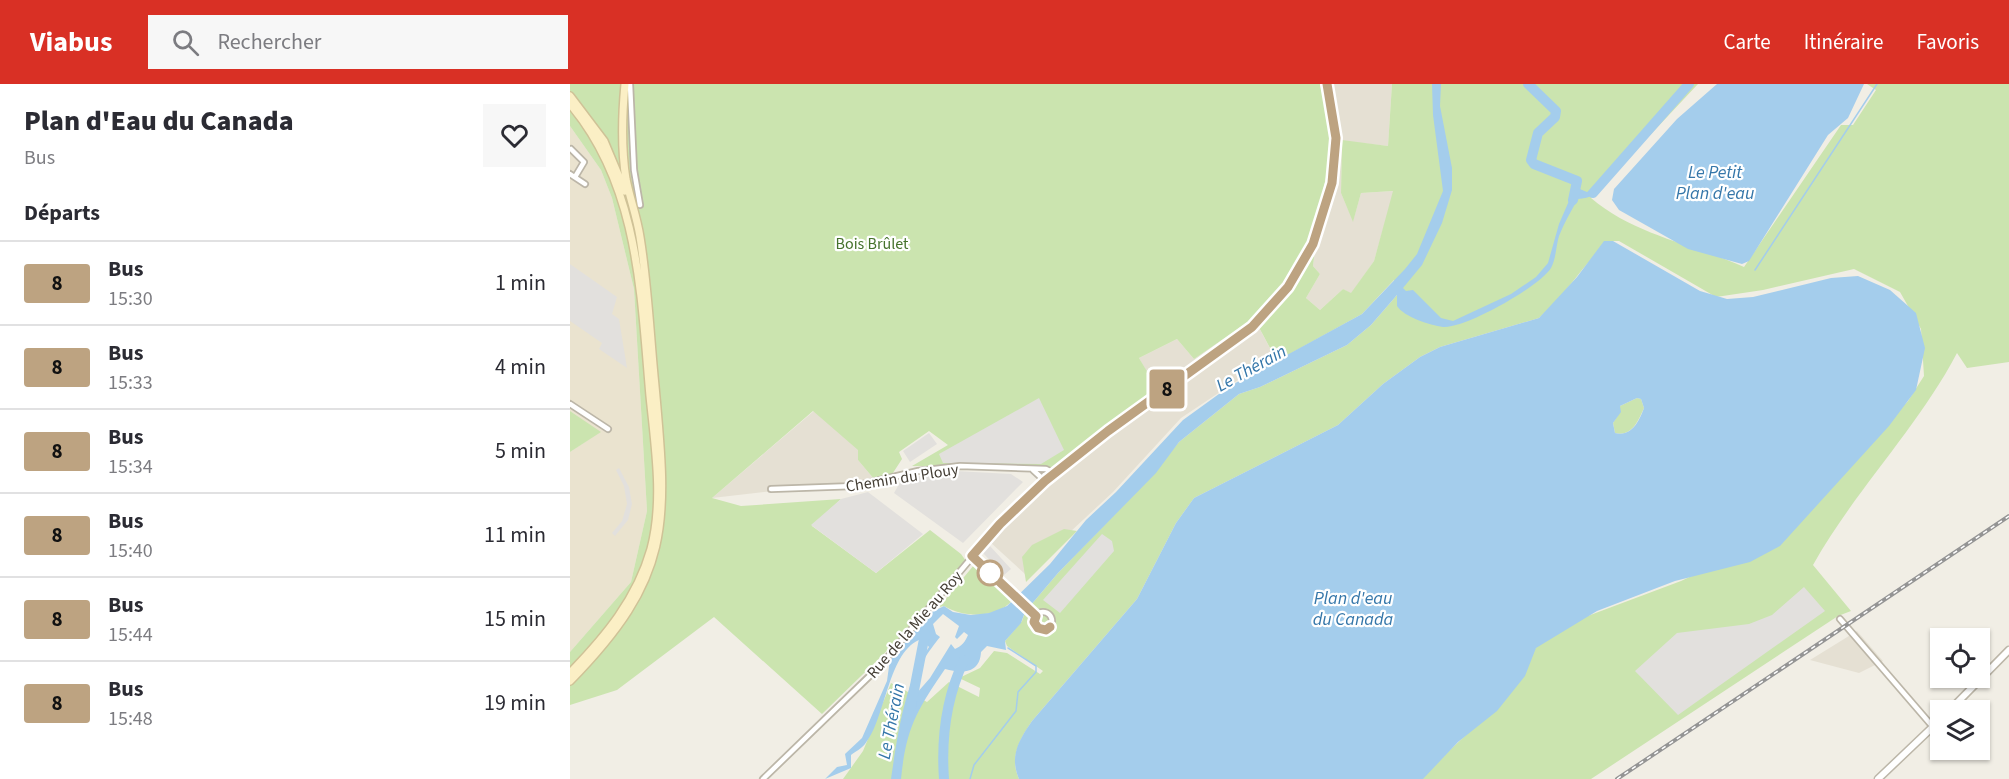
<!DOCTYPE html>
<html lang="fr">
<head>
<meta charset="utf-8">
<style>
	body { margin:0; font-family:"Source Sans 3",sans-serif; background:#f7f7f7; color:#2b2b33; height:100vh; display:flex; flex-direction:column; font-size:22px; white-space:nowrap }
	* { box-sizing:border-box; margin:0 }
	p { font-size:20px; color:#7c7c81 }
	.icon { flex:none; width:33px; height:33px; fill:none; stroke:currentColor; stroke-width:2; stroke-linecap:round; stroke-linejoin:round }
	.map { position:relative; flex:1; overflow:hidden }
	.side { display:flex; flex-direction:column; background:#fff; width:570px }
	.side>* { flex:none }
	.badge { padding:0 12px; border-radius:4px; font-size:21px; line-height:39px }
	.fabs { position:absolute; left:1360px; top:544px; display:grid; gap:12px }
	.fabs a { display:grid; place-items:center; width:60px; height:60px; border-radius:0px; background:#fff; box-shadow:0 2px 4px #0004; font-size:30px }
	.map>.badge { position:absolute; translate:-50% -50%; box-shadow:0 0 0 3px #fff }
	h2 { padding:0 24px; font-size:22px; line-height:54px }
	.round { display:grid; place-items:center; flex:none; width:63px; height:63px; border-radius:0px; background:#f7f7f7 }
	.summary { display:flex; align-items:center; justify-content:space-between; height:102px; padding:0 24px }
	h1 { font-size:28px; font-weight:800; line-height:45px }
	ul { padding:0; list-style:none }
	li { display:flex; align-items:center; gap:18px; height:84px; padding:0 24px; border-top:2px solid #e1e1e2 }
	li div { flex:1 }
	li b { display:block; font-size:22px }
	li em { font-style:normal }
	li .badge { min-width:66px; font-weight:700; text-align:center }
	header { display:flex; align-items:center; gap:36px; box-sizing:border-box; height:84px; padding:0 30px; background:#d93025; color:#fff }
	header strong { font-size:28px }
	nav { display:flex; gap:33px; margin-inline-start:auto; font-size:21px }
	.search { width:420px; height:54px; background:#f7f7f7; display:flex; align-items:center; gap:15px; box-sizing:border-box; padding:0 21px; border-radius:0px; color:#7c7c81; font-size:22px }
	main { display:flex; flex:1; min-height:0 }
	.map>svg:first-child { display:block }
</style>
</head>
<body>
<header>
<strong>Viabus</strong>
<div class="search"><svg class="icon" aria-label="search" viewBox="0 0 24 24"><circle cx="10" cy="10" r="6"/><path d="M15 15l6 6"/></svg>Rechercher</div>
<nav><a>Carte</a><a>Itinéraire</a><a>Favoris</a></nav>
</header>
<main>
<section class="side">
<div class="summary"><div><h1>Plan d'Eau du Canada</h1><p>Bus</p></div><a class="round"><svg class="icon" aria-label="heart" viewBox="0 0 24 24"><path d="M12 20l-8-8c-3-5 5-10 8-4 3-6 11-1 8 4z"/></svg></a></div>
<h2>Départs</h2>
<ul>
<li><span class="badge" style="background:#bda381;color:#111">8</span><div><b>Bus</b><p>15:30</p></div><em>1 min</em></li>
<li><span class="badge" style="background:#bda381;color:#111">8</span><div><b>Bus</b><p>15:33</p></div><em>4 min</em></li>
<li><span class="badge" style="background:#bda381;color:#111">8</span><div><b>Bus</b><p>15:34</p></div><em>5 min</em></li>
<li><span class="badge" style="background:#bda381;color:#111">8</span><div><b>Bus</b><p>15:40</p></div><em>11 min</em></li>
<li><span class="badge" style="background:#bda381;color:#111">8</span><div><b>Bus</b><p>15:44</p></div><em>15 min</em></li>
<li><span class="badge" style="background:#bda381;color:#111">8</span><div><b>Bus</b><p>15:48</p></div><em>19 min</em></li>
</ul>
</section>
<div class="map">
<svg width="1439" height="695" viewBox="0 0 1439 695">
	<rect width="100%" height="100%" fill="#f1eee5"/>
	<path fill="#e5e0d3" d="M750,0H822L818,62L772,57L771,109L783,137L791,109L824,107L804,177L781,210L773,205L750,226L736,214L750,190L743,182L751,117L763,60Z
		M684,234L704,272L611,334L543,408L455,490L420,458L426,438L482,384L589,309L569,274L607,255L624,275Z
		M244,327L289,366L288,376L304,395L142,414Z
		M1287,547L1313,577L1289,589L1240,576Z"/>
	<path fill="#eae3cf" d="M0,42L31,86L42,114L64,205L77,427L61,498L0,568V368L30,348L0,327Z"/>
	<path fill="#cbe4af" d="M0,0H750L763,60L751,117L743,182L750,190L736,214L750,226L773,205L781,209L804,177L823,107L791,109L783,138L771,109L772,56L818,62L822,0H1128L1021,114C1064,151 1123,160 1174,183L1271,41H1283L1306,6L1297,0H1439V278L1397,284L1387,269C1347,345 1285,406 1243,481L1281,527L1268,532L1021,695H849L929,620L967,562L991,542L1111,497L1205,453L1224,437L1338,317L1354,292L1351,245L1330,208L1284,185L1193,206L1146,213L1049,157H1039C1013,180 996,211 969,234L870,263L850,273L813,300L768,341L624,414L606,439L567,515L462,637C450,655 439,673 449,695H273L293,667L321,599L357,618L379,598L409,613L410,604L389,594L410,584L424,567L437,569L470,590L473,587L437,562L435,557L452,537L455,528L488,489L573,401L609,358L669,310L690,303L777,261L801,241L827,211L824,196L792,230L707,277L684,234L624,275L607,255L569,274L590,309L482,384L342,382L378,361L359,347L329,368L332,375L321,392L304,395L288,376V366L243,327L142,414L171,422L271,415L242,442L306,489L360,446L391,470L396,477L328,556L252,630L144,533L47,606L0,621V568L61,498L77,427L64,205L42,114L31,86L0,42Z
		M1067,314L1071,315L1074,324C1068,337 1062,353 1045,349L1043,339L1050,328V322Z
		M0,327L31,348L0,368Z
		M494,445L507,447L456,498L452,473L462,461Z
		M404,481L443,516C425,535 395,534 374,522L369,523Z"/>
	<path fill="#e2e0dd" d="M0,180L47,213L42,230L49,235L57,284L29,265L32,259L0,237Z
		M469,314L494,366L471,380L373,379L369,370Z
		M359,349L367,360L340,378L333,367Z
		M49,384L59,403L62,420L58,436L45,452L42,449L52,437L57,420L54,402L46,386Z
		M385,387L441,390L453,398L393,459L324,409L331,397L337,394Z
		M298,408L353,450L306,489L241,441L271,415Z
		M532,450L542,457L544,467L490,529L473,516Z
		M420,462L441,485L434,491L413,469Z
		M1234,503L1255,527L1108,631L1065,587L1107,549L1179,540L1202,531Z"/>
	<path fill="#a4cdec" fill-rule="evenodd" d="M862,0H871L870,22L882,84V106L872,139L852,181L833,204L836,207L843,206L871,234L883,237L941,210L966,193L978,179L989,140L1005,103L1017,108L1031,97L1034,100C1025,111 1021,114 1008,115C1001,127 994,139 989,152C986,162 986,175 981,184C969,203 895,245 873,243C860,241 834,233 827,222V211L801,241L777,261L690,303L669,310L609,358L586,389L488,489L455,528L451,539L435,557L436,566L417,562L411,568C410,589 393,590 375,585C347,626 336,644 331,695H321C327,654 335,596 359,563L352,555C318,565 316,635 295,660C292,664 285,668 281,671V684L255,695L267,683L277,681L275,670L292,654L317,597L320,575L358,530L374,522L383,528L401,531L419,529L437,522L480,480L516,436L546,408L613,336L660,302L792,230L835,185L847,170L873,107L863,31ZM373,530L389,542L385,553L387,555L394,548L398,551C395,558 392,562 385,565L381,560L360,594L346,610C342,589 358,568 370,553L366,550L363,540Z
		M1147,0H1294L1278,34L1258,51L1179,177L1172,180L1118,165L1049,126L1042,116L1044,105L1107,35Z
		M1034,157H1043L1130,207L1157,215L1183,213L1261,194L1288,192L1320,206L1346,229L1355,264L1346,306L1319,342L1210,462L1180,478L1105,497L1027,527L966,564L955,592L927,627L888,658L853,695H449C439,672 449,656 462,637L567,515L606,439L624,414L768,341L813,300L850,273L870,263L969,234L1007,193ZM1067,314L1071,315L1074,324C1069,337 1062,353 1045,349L1043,339L1051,328L1050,322Z"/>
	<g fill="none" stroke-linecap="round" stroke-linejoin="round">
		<path stroke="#a4cdec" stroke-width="1.5" d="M1185,186L1307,0
			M400,695L404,681L446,627L448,608L466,588V582L438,564"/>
		<path stroke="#a4cdec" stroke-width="10" d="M958,0L986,27L985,33L968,49L961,76L964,80L1007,97L1003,116
			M1023,109L1119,0
			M341,622L355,550
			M374,695C371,653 376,614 394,576"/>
		<defs>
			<path id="minor" d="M60,0L64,86L70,121
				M1,65L14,78L5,93
				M0,90L15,100
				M0,320L38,345
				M463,386L475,397
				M201,405L285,402L348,387L390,382L476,385L484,389
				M402,472L466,532
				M464 537a9 9 0 1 1 18 0a9 9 0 1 1-18 0Z
				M1270,535L1363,643
				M193,695L311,581L430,440L469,402L525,357L682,243L713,209L743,160L762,99L766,54L757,0"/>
			<path id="tertiary" d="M1379,627L1439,566
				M1308,695L1371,635"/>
			<path id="secondary" d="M0,12L34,57L55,107
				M0,20C69,101 71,211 80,312C85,362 94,416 81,465C67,515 35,553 0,589
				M0,597C102,493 98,441 85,302C80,253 78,202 70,153C67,133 60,115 56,95C51,64 52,32 55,0"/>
		</defs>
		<use href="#minor" stroke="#bcb6a8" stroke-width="8"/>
		<use href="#tertiary" stroke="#bcb6a8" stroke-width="9"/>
		<use href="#secondary" stroke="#cfc297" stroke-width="10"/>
		<use href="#minor" stroke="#fff" stroke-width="4.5"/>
		<use href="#tertiary" stroke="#fff" stroke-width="6"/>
		<use href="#secondary" stroke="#fbefc5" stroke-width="7"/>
		<defs>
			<path id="rail" d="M1047,695L1439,432"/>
		</defs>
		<use href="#rail" stroke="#949494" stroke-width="4"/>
		<use href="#rail" stroke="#fff" stroke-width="1.5" stroke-dasharray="4.5" stroke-linecap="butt"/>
	</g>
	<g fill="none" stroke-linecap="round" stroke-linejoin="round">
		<defs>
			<path id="line" d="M480,543L476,546L468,544L464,538L466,532L402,472L430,440L475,397L538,347L682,243L718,203L743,160L762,99L766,54L757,0"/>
		</defs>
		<use href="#line" stroke="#fff" stroke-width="14"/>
		<use href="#line" stroke="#bda381" stroke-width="9"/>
	</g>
	<circle fill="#fff" stroke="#bda381" stroke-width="3" cx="420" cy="489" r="12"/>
	<g text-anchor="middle" stroke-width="4.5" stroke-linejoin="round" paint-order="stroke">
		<g font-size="16" fill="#45722c" stroke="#fff">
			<text x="302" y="165">Bois Brûlet</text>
		</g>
		<g font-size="16" fill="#443e35" stroke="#fff">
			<text transform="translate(332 393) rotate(-9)" y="6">Chemin du Plouy</text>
			<text transform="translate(344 540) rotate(-49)" y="6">Rue de la Mie au Roy</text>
		</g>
		<g font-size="18" font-style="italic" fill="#3476a9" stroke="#fff">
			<text x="1145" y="94">Le Petit<tspan x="1145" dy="21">Plan d'eau</tspan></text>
			<text transform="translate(681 284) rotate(-29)" y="6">Le Thérain</text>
			<text x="783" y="520">Plan d'eau<tspan x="783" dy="21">du Canada</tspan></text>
			<text transform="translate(321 637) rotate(-79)" y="6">Le Thérain</text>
		</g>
	</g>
</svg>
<div class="fabs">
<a><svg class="icon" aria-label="locate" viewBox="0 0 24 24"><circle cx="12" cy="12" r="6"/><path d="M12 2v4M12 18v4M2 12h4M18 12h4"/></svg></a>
<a><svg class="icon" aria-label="layers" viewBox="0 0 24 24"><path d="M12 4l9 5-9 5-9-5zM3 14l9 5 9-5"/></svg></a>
</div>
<b class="badge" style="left:597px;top:305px;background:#bda381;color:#111">8</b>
</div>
</main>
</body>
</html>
